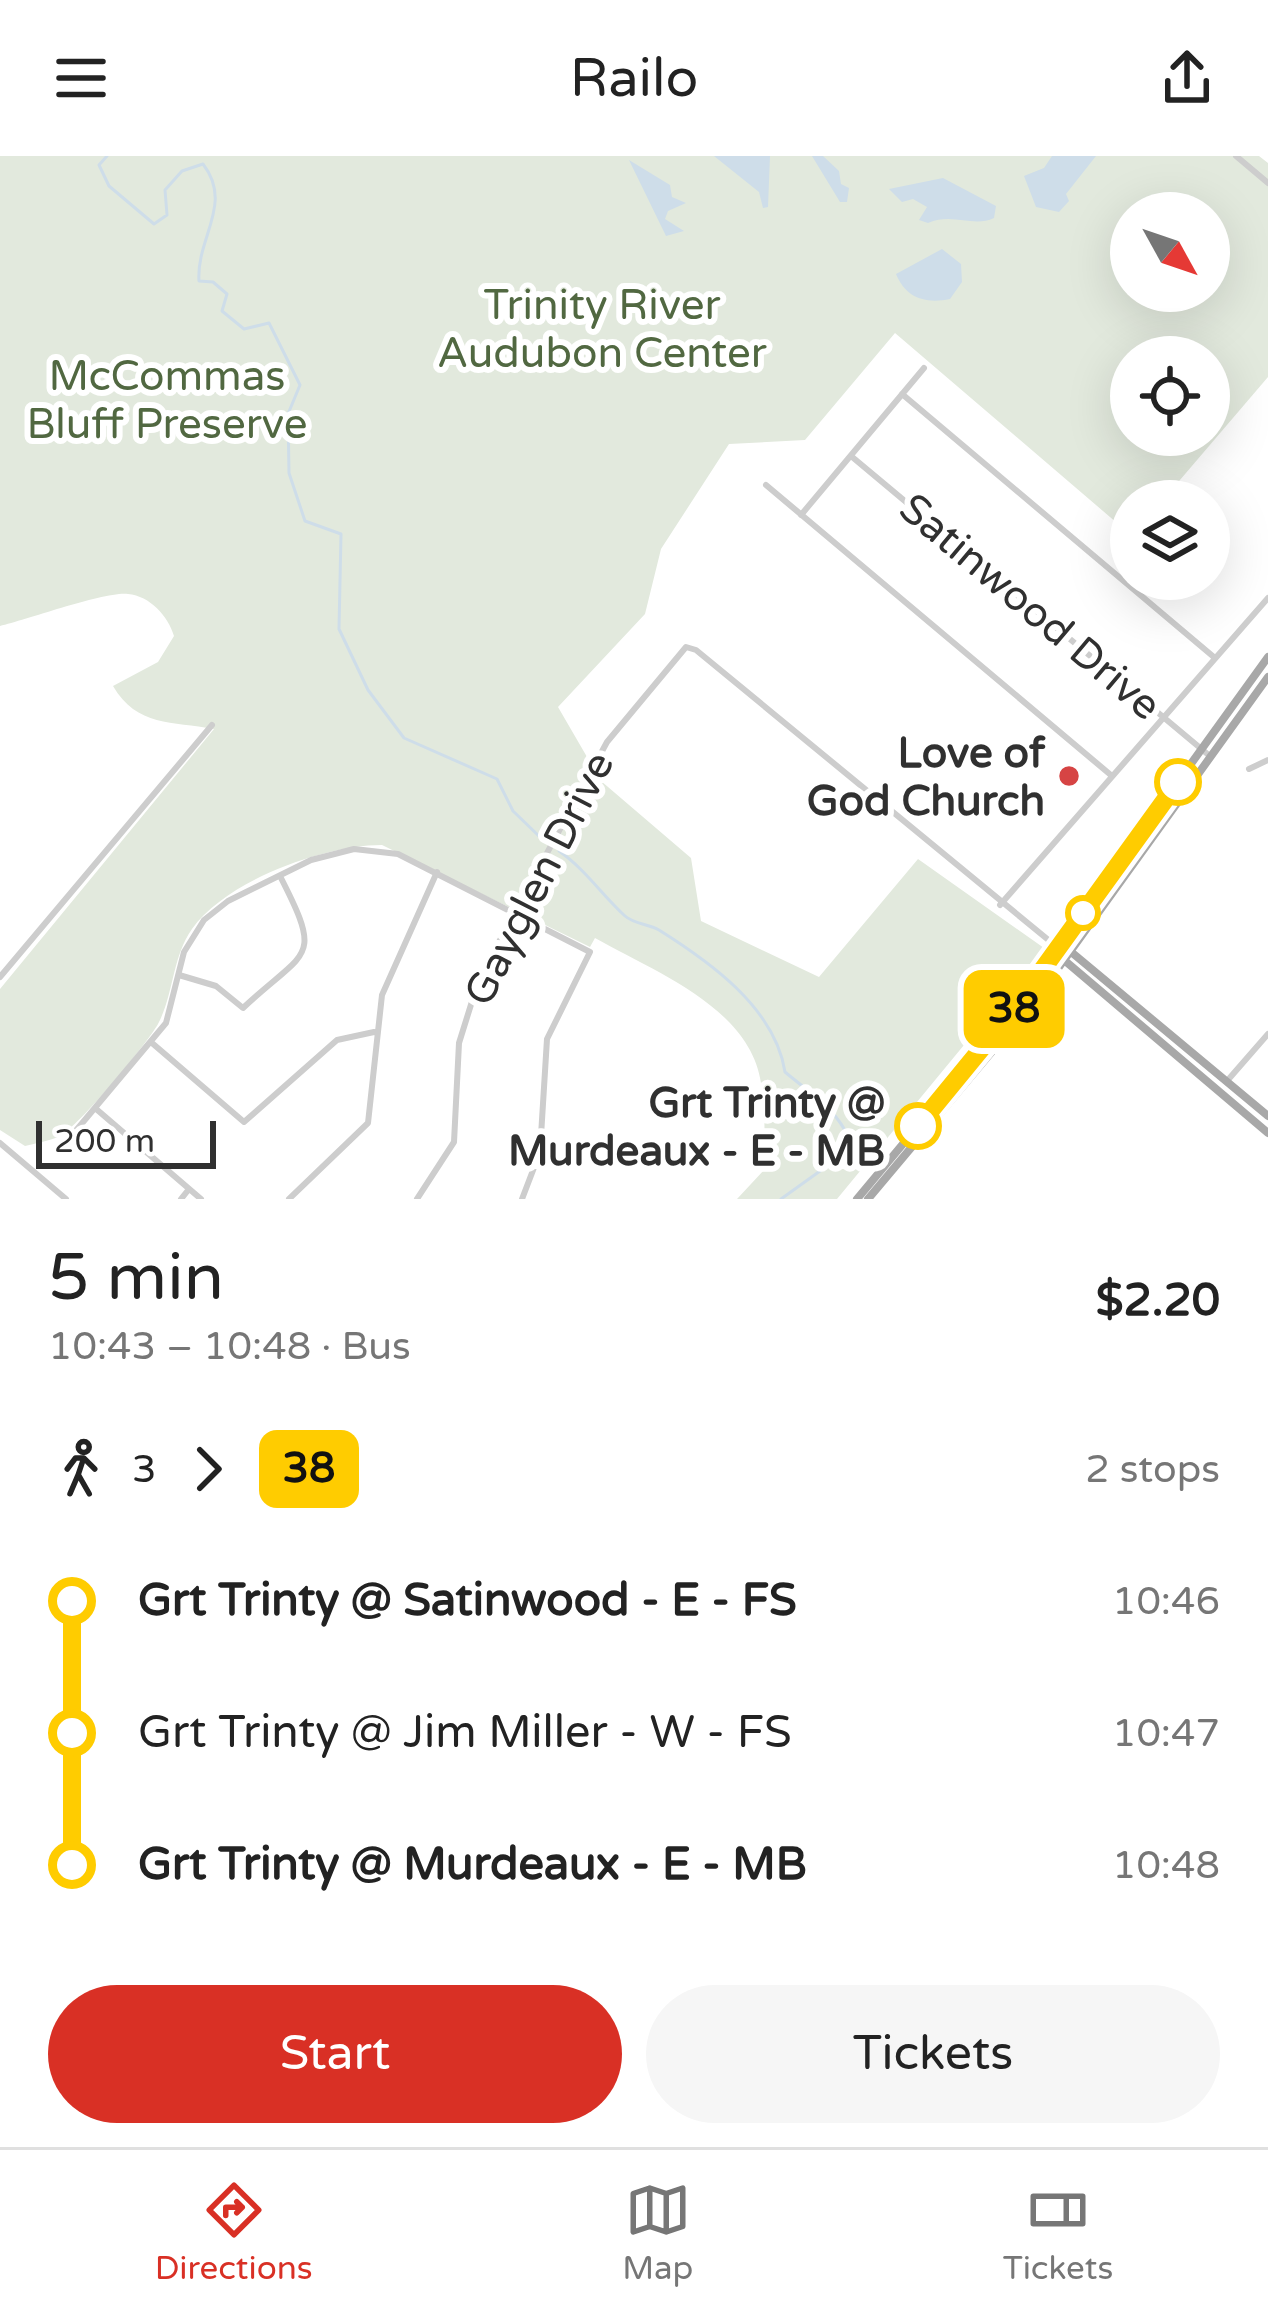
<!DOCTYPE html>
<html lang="en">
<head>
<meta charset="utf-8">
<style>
	body { margin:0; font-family:"Varela Round",sans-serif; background:#f6f6f6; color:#222; height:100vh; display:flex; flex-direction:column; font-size:45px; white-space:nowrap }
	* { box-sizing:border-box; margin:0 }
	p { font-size:39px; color:#767676 }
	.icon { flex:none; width:66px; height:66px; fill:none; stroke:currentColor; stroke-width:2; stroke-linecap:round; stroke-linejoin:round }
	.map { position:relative; height:1043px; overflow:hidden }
	.details { display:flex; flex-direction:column; background:#fff; flex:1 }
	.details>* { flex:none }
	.badge { padding:0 24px; border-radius:18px; font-size:42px; line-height:78px }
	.needle { width:78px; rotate:130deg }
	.buttons { position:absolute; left:1110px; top:36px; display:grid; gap:24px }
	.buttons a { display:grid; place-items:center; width:120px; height:120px; border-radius:50%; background:#fff; box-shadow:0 12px 48px #0002; font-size:60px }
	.scale { position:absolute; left:36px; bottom:30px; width:180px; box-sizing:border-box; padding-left:12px; border:6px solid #303030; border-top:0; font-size:33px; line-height:42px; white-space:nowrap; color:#303030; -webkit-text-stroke:9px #fff; paint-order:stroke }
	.map>.badge { position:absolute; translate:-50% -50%; box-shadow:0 0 0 6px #fff }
	.legs { display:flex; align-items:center; gap:18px; height:132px; padding:0 48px; font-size:39px }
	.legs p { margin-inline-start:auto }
	.head { display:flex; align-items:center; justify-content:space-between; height:204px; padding:0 48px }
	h1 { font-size:66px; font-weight:600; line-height:90px }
	.primary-button { display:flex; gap:24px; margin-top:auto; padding:24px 48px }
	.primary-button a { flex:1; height:138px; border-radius:72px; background:#d93025; color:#fff; font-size:48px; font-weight:600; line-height:138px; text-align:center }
	.primary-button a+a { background:#f6f6f6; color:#222 }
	ul { padding:0 48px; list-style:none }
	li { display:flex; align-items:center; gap:42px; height:132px; font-size:45px }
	li i { display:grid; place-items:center; width:18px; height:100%; margin:0 15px; background:currentColor }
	li i::after { content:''; width:30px; height:30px; margin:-15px; border:9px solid; border-radius:50%; background:#fff }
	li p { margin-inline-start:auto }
	li:first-child i { background:linear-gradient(#0000 50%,currentColor 0) }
	li:last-child i { background:linear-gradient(currentColor 50%,#0000 0) }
	header { display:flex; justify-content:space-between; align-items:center; height:156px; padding:0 48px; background:#fff; font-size:54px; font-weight:600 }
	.tabs { display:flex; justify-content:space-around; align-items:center; height:168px; border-top:3px solid #e0e0e0; background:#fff; font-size:33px; color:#767676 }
	.tabs a { display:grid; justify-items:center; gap:6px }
	.tabs .selected { color:#d93025 }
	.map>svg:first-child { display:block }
</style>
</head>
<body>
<header><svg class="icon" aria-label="menu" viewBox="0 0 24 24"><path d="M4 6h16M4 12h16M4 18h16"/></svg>Railo<svg class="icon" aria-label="share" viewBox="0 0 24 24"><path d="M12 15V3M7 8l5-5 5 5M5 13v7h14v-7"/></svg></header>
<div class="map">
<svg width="1268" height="1043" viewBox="0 0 1268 1043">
	<rect width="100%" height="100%" fill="#fff"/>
	<path fill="#e2e9dd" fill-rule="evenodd" d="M0,0H1259L1268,7V221L1162,345H1131V379L895,177L805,284L729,288L661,393L645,458L558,551L601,625L691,702L701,765L819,821L918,703L1044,792L837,1043H737L765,1013C764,985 766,955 761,927C750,851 653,815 595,782L590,791L382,689C325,689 227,724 192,773C172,801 174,838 158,868C146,889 79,970 60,980C50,985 36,987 25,990L0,974V833L214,573C172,565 137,571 113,530L158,506L174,480C168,460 150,440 128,438C106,435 26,464 0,470ZM1131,57H1209V135H1131ZM1131,201H1209V279H1131Z"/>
	<path fill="#cedde9" d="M714,0H770L768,51L763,52L759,36Z
		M812,0H823L839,15L841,28L849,32L847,46H840Z
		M1052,0H1096L1066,38L1069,45L1059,56L1036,51L1024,20L1044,12Z
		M629,4L670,29L672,41L686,47L668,55L665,63L684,75L666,80Z
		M943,22L996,50L994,62C973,72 953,56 928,67L919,64L927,51L913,43L902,46L889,33Z
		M942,93L961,108L962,126L950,143C925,148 906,142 896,118Z"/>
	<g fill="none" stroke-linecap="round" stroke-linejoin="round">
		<path stroke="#cedde9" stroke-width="3" d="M107,0L99,9L109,30L154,68L167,59L165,34L182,15L203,8C234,48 196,82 199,125L213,126L227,138L222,155L244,173L269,167L300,229L288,258L289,317L305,365L341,378L339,473L368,534L404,582L497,623L513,655L542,683
			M559,695C585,713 602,739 625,760C634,768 648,768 659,774C710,806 775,852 785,916C811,938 835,951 850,984L841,1000L781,1043"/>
		<path stroke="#cdcdcd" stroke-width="6" d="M1236,0L1268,27
			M902,238L1215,502
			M851,300L1211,601
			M766,329L1112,620
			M801,359L924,212
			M1249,613L1268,604
			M1000,749L1268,442
			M179,819L216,830L243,852C307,792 324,806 280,720
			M0,821L212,569
			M152,887L244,966L337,884L374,876
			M1227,925L1268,878
			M95,952L201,1043
			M68,984L166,867L184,796L204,764L228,745L311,704L354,693L398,698L590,796L547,883L540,996L522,1043
			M0,987L66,1043
			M181,1043L189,1033
			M289,1043L368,967L382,839L437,716
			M417,1043L454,986L459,887L479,823L607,586L686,491L696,494L1057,791"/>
		<path stroke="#a8a8a8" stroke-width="8" d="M1058,792L1070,795L1268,960
			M1064,804L1268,977
			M857,1043L1004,867L1268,501
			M868,1043L1036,843L1268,521"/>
	</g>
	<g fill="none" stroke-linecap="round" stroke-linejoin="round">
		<defs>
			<path id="line-1" d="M918,970L1014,853L1178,626"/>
		</defs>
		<use href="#line-1" stroke="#fff" stroke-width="27"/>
		<use href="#line-1" stroke="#fc0" stroke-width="18"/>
	</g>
	<circle fill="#d64444" stroke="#fff" stroke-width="4.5" cx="1069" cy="620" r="12"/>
	<g fill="#fff" stroke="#fc0" stroke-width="6">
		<circle cx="1178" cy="626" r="21"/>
		<circle cx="1083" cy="757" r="15"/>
		<circle cx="918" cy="970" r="21"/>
	</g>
	<g text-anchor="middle" stroke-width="12" stroke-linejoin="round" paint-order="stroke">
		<g font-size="42" fill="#516841" stroke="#fff">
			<text x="602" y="163">Trinity River<tspan x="602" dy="48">Audubon Center</tspan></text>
			<text x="167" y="234">McCommas<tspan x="167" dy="48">Bluff Preserve</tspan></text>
		</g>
		<g font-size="42" fill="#303030" stroke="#fff">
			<text transform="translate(1031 450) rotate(40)" y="15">Satinwood Drive</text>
			<text transform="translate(538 722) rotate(-63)" y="15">Gayglen Drive</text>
		</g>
		<g font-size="42" font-weight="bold" fill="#303030" stroke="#fff" text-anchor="end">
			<text x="1045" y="611">Love of<tspan x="1045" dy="48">God Church</tspan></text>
		</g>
		<g font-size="42" font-weight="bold" fill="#303030" stroke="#fff" text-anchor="end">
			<text x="885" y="961">Grt Trinty @<tspan x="885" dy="48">Murdeaux - E - MB</tspan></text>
		</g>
	</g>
</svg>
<div class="buttons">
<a><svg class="needle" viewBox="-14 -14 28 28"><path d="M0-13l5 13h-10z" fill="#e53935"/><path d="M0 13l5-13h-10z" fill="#767676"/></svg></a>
<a><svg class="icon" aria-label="locate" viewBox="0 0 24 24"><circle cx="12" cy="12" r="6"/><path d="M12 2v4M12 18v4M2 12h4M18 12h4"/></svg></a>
<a><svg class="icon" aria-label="layers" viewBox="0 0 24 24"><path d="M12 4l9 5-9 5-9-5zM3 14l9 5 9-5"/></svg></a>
</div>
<div class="scale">200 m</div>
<b class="badge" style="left:1014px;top:853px;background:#fc0;color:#111">38</b>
</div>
<section class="details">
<div class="head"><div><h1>5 min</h1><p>10:43 – 10:48 · Bus</p></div><b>$2.20</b></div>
<div class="legs"><svg class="icon" aria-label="walk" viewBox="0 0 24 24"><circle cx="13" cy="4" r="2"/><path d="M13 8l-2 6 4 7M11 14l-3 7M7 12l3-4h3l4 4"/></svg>3<svg class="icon" aria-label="forward" viewBox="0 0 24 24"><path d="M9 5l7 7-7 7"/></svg><b class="badge" style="background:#fc0;color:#111">38</b><p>2 stops</p></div>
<ul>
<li><i style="color:#fc0"></i><b>Grt Trinty @ Satinwood - E - FS</b><p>10:46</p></li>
<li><i style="color:#fc0"></i><span>Grt Trinty @ Jim Miller - W - FS</span><p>10:47</p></li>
<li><i style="color:#fc0"></i><b>Grt Trinty @ Murdeaux - E - MB</b><p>10:48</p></li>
</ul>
<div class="primary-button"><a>Start</a><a>Tickets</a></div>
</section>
<nav class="tabs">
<a class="selected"><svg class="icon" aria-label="directions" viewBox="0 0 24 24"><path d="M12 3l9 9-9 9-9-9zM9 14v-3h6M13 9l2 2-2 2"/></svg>Directions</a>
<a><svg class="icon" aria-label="map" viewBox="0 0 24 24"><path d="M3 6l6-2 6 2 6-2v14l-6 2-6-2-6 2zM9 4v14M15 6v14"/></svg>Map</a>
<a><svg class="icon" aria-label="tickets" viewBox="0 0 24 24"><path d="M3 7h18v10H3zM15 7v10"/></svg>Tickets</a>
</nav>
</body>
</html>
